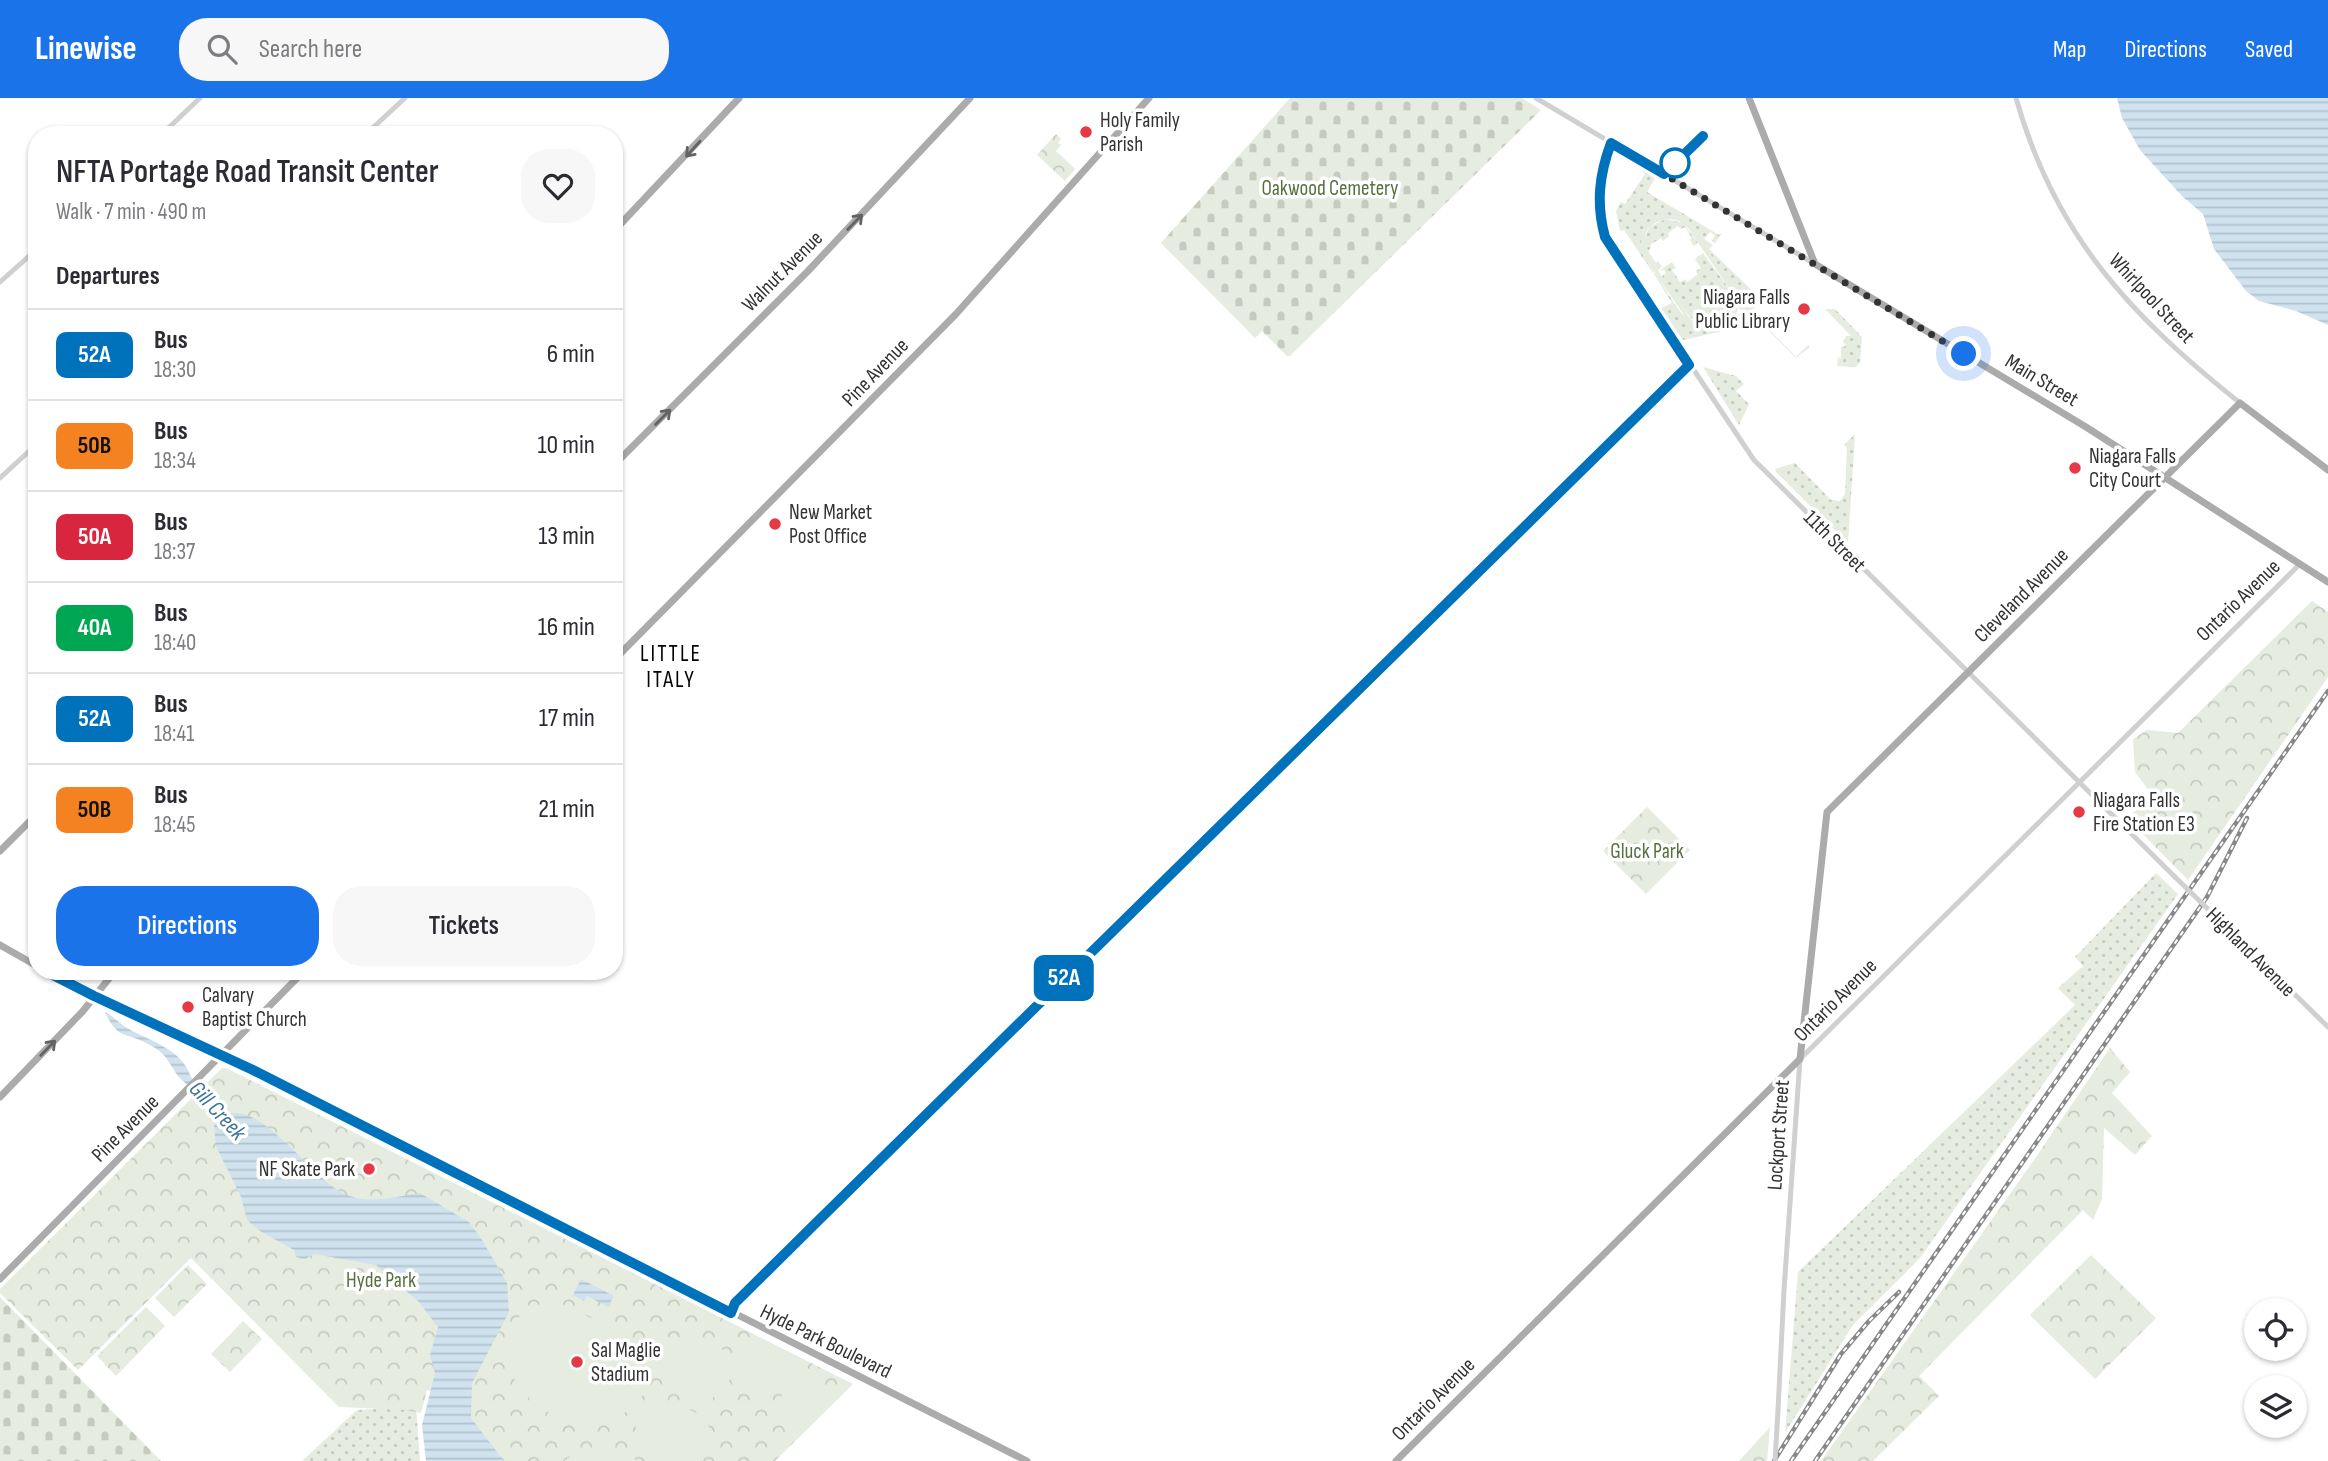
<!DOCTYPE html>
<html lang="en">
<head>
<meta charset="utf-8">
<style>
	body { margin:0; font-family:"Sofia Sans Condensed",sans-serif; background:#f7f7f7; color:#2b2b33; height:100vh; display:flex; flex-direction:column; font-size:26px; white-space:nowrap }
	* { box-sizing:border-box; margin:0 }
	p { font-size:23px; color:#7c7c81 }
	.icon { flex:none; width:38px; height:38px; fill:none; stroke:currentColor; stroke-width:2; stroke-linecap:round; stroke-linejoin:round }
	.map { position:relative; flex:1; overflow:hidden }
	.drawer { position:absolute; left:28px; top:28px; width:595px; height:854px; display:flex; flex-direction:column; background:#fff; border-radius:28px; box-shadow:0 2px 5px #0004 }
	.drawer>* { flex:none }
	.badge { padding:0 14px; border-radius:10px; font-size:24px; line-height:46px }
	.buttons { position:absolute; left:2244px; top:1200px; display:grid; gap:14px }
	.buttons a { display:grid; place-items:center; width:63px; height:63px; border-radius:50%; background:#fff; box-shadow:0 2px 5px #0004; font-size:35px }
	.you { position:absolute; width:35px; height:35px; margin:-18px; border:5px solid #fff; border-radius:50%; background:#1a73e8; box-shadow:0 0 0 10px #1a73e833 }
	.map>.badge { position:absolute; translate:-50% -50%; box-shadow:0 0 0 4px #fff }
	h2 { padding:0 28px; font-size:26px; line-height:63px }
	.round { display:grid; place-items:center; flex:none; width:74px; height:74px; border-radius:28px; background:#f7f7f7 }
	.head { display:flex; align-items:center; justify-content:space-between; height:119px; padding:0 28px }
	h1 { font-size:33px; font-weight:600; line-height:52px }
	.cta { display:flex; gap:14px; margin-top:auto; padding:14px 28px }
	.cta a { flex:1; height:80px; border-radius:28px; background:#1a73e8; color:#fff; font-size:28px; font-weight:600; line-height:80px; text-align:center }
	.cta a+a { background:#f7f7f7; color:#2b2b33 }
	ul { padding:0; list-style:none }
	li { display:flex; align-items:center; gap:21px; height:91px; padding:0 28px; border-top:2px solid #e1e1e2 }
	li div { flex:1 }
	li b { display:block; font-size:26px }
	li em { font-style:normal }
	li .badge { min-width:77px; font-weight:700; text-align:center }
	header { display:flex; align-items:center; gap:42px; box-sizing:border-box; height:98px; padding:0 35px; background:#1a73e8; color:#fff }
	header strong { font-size:33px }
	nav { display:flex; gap:38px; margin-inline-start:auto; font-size:24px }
	.search { width:490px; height:63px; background:#f7f7f7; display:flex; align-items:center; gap:18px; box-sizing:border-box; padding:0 24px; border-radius:28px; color:#7c7c81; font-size:26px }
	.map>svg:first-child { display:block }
</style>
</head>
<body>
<header>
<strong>Linewise</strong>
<div class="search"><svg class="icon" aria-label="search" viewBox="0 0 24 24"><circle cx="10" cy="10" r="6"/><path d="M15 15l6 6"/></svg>Search here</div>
<nav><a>Map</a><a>Directions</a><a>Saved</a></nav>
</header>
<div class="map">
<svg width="2328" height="1363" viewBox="0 0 2328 1363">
	<defs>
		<pattern id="grass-dots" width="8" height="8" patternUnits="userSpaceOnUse" patternTransform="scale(1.75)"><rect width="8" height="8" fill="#e6ecdf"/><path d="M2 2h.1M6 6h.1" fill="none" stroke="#c6cbc0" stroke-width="1.8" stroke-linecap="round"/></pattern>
		<pattern id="forest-crowns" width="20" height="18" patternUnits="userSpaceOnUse" patternTransform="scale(1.75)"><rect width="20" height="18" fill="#e6ecdf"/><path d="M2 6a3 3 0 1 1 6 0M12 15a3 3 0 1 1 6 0" fill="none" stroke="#c6cbc0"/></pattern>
		<pattern id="cemetery-stones" width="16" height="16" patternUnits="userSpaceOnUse" patternTransform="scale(1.75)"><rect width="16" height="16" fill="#e6ecdf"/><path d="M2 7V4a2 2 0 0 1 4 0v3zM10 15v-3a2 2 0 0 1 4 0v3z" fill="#c6cbc0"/></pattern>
		<pattern id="water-rules" width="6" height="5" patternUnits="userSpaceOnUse" patternTransform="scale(1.75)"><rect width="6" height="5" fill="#cfe2ee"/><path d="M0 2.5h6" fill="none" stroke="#b2c2cd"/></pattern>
	</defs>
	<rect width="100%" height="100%" fill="#fff"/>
	<path fill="url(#grass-dots)" d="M1641,71L1655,80L1647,94L1719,137L1722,135L1715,145L1712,143L1715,137L1710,134L1704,141L1713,147L1709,151L1762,202L1750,214H1752L1796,259L1808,247L1810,249L1796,260L1764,228L1762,230C1752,221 1747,215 1735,220L1742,212L1738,210L1739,204L1690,126L1680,119L1662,118L1642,137L1646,162L1654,174L1653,175L1624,132L1620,133L1616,113L1621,104L1625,106L1645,76Z
		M1667,121L1683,125L1698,145L1694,148L1690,142L1692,140L1685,129L1681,131L1678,128L1668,135L1669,138L1663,143L1661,140L1650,147L1651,150L1648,153L1656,165L1658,163L1662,169L1658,172C1644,151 1636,129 1667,121Z
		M1703,155L1733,196C1735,205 1735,214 1729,222C1702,254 1674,196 1662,178L1666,175L1664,172L1659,173L1672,164L1676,170L1672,172L1680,184L1685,181L1687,184L1698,176L1696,173L1701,170L1695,161Z
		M1655,175C1674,203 1686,236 1723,233L1683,242L1661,210L1672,205L1654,176Z
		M1825,211H1835L1862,239L1860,264L1856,269L1837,268L1838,259L1841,261V249L1846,248L1843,243L1846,238H1851Z
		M1703,269L1736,278L1744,286L1736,293L1749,306L1739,327Z
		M1855,336L1848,445L1776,374L1775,371L1795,365L1831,402L1840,403L1845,396L1847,351L1845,346Z
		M2156,775L2178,796L1920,1160L1853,1227L1785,1335L1798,1174L2075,907L2058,890L2083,868L2075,859Z
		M416,1308L420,1363H302L357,1312Z"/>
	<path fill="url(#forest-crowns)" d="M1056,36L1061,41L1058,45L1061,47L1056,53L1075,71L1065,83L1037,57Z
		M2312,503L2328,514V579L2188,782L2127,720L2153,698L2135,674L2133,641L2147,632L2178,635Z
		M1647,709L1690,752L1646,796L1603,753Z
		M2110,950L2130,974L2112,995L2152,1038L2135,1057L2104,1030L2102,1101L2093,1122L2083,1112L1919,1278L1939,1298L1873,1363H1821L2034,1062Z
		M222,970H226L853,1286L775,1363H499L471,1325L466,1307L427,1292L421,1315L405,1312L339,1309L191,1160L78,1272L0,1195V1191Z
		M2091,1157L2156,1220L2095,1281L2030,1217Z
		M188,1167L207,1186L174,1219L155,1200Z
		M146,1209L165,1228L116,1278L97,1258Z
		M243,1223L262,1241L230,1274L211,1256Z
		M1770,1329L1767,1363H1739Z"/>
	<path fill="url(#cemetery-stones)" d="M1290,0H1522L1541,12L1290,258H1287L1262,233L1255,240L1161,145Z
		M0,1199L161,1363H0Z"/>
	<path fill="#e6ecdf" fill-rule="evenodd" d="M1669,117L1680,119L1690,126L1750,214L1746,216L1739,205L1736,218L1721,233L1714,235L1697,231L1690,226L1642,156C1638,135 1648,119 1669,117ZM1671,121L1679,123L1688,130L1733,196V215L1720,229C1712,231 1705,231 1698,227C1687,220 1679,204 1671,192C1658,172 1621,125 1671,121Z
		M554,1202L638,1243C649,1274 657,1292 626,1314C536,1363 449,1225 554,1202Z
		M690,1241C714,1245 723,1249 740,1266L751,1241L787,1263L788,1270L764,1307L742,1287L739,1272L707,1306H695L657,1267L672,1250Z
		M799,1272L828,1299L826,1307L793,1337C775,1311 776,1295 799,1272Z
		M660,1306L693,1313L708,1323L711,1345L683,1363H647L634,1325L640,1311Z
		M604,1347L628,1355L637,1363H564L576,1355Z"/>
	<path fill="url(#water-rules)" d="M2117,0H2328V227L2296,213L2259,203L2246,193L2214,151L2203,116L2182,98L2140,52L2122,20Z
		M105,914C113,918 119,925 127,930C150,943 182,951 191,979L225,1017C259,1001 312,1079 341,1094C366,1108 393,1099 420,1095L469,1124L481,1140L507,1185L509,1214L472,1285L471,1320L504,1363H426L422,1327L435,1275L430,1257L438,1229L419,1204L376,1167L314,1156L305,1161L296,1159L294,1152L260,1133L247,1122L241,1099L216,1048L214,1027L219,1022C207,1008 196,995 183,983C169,970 171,958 150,947C126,933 118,943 105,914Z
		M581,1181L614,1198L608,1209L587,1198L584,1203L573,1197Z"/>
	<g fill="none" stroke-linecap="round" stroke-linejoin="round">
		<path stroke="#d0d0d0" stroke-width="5" d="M1536,0L1815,166
			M2016,0C2055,138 2131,218 2240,305
			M161,37L200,0
			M365,37L405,0
			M1611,45C1599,78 1596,106 1605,139L1754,362L2175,779
			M0,184L37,151
			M0,380L37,346
			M2213,816L2328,929
			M731,1215L735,1205L824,1117L1689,267
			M1778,1312L1784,1192L1800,961L2300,466"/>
		<path stroke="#ababab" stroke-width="7" d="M1749,0L1815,166L2086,329L2328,484
			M614,133L739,0
			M614,367L808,173L970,0
			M614,562L956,216L1149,0
			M0,753L37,716
			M0,847L37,868
			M45,873L94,898L231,961L1027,1363
			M0,999L83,913L115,873
			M0,1181L304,873
			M1396,1363L1800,961L1827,714L2240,305L2328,372"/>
		<defs>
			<path id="rail" d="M1774,1363L1841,1256L1869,1223L1899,1194
				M1791,1363L2328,593
				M1815,1363L2207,799L2247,720"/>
		</defs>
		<use href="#rail" stroke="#888" stroke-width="4.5"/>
		<use href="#rail" stroke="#fff" stroke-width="2" stroke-dasharray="5" stroke-linecap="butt"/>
		<path stroke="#d0d0d0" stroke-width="5" d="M2175,779L2213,816
			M1775,1363L1778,1312"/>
	</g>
	<defs><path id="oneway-shaft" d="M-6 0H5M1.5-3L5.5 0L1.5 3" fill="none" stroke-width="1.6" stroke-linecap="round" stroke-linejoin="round" transform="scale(1.75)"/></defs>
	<g stroke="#636363">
		<use href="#oneway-shaft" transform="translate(693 51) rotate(132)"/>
		<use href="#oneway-shaft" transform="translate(855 124) rotate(-46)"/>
		<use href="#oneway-shaft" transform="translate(663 319) rotate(-45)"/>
		<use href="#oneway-shaft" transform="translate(48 950) rotate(-46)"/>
	</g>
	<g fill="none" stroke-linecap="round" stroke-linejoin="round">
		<defs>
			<path id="line" d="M45,873L94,898L253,972L731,1215L735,1205L824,1117L1689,267L1605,139C1596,106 1599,77 1611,45L1664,76L1703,38"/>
		</defs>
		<use href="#line" stroke="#fff" stroke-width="16"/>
		<use href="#line" stroke="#0072bc" stroke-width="10"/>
		<path stroke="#333" stroke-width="7" stroke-dasharray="0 12.6" d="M1675,65L1664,76L1964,256"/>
	</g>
	<g fill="#e63946" stroke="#fff" stroke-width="2.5">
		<circle cx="1086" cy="34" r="7"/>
		<circle cx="1804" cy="211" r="7"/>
		<circle cx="2075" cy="370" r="7"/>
		<circle cx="775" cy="426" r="7"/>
		<circle cx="2079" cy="714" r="7"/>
		<circle cx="188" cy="909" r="7"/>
		<circle cx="369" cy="1071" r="7"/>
		<circle cx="577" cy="1264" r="7"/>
	</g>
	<circle fill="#fff" stroke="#0072bc" stroke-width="3.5" cx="1675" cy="65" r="14"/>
	<g text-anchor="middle" stroke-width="7" stroke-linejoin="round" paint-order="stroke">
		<g font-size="21" fill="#333" stroke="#fff" text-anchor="start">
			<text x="1100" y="29">Holy Family<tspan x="1100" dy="24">Parish</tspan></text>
			<text x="1790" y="206" text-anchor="end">Niagara Falls<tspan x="1790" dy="24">Public Library</tspan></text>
			<text x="2089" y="365">Niagara Falls<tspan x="2089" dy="24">City Court</tspan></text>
			<text x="789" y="421">New Market<tspan x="789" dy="24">Post Office</tspan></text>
			<text x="2093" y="709">Niagara Falls<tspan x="2093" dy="24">Fire Station E3</tspan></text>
			<text x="202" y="904">Calvary<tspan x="202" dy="24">Baptist Church</tspan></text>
			<text x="355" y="1078" text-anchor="end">NF Skate Park</text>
			<text x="591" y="1259">Sal Maglie<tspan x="591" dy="24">Stadium</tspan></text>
		</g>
		<g font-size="21" fill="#56703f" stroke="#fff">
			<text x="1330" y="97">Oakwood Cemetery</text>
			<text x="1647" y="760">Gluck Park</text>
			<text x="381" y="1189">Hyde Park</text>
		</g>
		<g font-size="21" fill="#333" stroke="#fff">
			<text transform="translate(782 173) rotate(-45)" y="7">Walnut Avenue</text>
			<text transform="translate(2152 200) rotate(47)" y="7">Whirlpool Street</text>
			<text transform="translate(875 274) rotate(-46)" y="7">Pine Avenue</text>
			<text transform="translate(2042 282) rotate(31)" y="7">Main Street</text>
			<text transform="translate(1835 443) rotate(45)" y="7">11th Street</text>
			<text transform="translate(2021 497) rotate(-45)" y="7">Cleveland Avenue</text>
			<text transform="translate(2238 502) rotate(-44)" y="7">Ontario Avenue</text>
			<text transform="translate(2251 854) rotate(45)" y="7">Highland Avenue</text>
			<text transform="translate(1835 902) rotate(-45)" y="7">Ontario Avenue</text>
			<text transform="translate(125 1030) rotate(-45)" y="7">Pine Avenue</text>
			<text transform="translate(1778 1037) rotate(-86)" y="7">Lockport Street</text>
			<text transform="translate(826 1243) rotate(26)" y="7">Hyde Park Boulevard</text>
			<text transform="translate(1433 1301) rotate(-45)" y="7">Ontario Avenue</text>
		</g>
		<g font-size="23" letter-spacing="2" fill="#000" stroke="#fff">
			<text x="671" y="563">LITTLE<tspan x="671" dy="26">ITALY</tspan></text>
		</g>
		<g font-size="23" font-style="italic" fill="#3f7597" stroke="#fff">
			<text transform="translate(218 1012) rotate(47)" y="8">Gill Creek</text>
		</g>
	</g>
</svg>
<div class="buttons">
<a><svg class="icon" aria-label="locate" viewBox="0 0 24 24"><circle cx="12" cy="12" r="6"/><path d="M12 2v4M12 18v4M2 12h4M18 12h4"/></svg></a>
<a><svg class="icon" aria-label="layers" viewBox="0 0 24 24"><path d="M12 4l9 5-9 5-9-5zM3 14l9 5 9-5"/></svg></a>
</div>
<div class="you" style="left:1964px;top:256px"></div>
<b class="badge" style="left:1064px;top:880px;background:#0072bc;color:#fff">52A</b>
<section class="drawer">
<div class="head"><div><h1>NFTA Portage Road Transit Center</h1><p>Walk · 7 min · 490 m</p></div><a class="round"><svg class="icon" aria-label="heart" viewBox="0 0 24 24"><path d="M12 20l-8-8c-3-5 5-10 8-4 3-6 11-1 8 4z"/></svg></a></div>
<h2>Departures</h2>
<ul>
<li><span class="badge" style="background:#0072bc;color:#fff">52A</span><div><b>Bus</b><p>18:30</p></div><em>6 min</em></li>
<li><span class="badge" style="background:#f58220;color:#111">50B</span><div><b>Bus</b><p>18:34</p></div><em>10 min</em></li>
<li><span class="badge" style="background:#d7263d;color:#fff">50A</span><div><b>Bus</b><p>18:37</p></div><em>13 min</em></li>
<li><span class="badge" style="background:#00a651;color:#fff">40A</span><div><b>Bus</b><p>18:40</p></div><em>16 min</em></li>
<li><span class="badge" style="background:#0072bc;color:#fff">52A</span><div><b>Bus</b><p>18:41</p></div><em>17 min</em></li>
<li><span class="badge" style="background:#f58220;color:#111">50B</span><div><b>Bus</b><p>18:45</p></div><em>21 min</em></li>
</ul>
<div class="cta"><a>Directions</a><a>Tickets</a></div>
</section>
</div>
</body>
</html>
